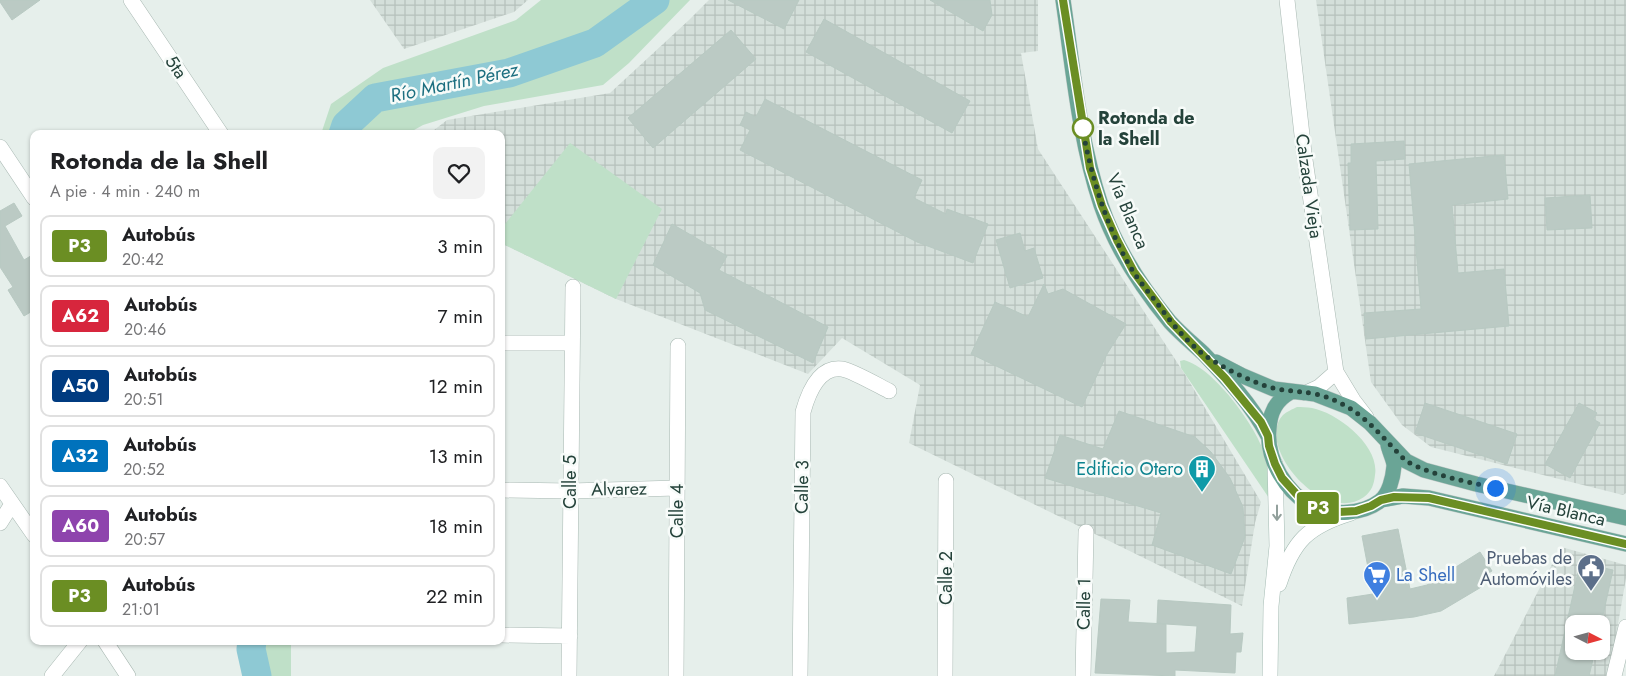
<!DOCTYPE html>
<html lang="es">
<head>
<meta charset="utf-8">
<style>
	body { margin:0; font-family:Jost,sans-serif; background:#f2f2f2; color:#202124; height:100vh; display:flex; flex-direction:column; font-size:19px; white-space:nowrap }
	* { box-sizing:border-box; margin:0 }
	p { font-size:16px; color:#757577 }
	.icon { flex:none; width:28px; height:28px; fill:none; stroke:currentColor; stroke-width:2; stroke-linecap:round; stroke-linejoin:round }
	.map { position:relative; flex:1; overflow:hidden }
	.sheet { position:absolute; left:30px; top:130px; width:475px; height:515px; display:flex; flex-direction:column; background:#fff; border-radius:10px; box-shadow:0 1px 4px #0004 }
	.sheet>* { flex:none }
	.badge { padding:0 10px; border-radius:4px; font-size:18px; line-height:32px }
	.needle { width:32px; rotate:96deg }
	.tools { position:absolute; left:1565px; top:615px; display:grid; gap:10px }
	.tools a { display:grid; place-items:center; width:45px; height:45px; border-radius:10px; background:#fff; box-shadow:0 1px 4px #0004; font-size:25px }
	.you { position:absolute; width:25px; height:25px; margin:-12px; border:4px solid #fff; border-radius:50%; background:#1a73e8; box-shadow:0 0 0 8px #1a73e833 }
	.map>.badge { position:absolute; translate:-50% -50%; box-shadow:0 0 0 2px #fff }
	.round { display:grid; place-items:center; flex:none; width:52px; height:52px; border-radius:10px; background:#f2f2f2 }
	.head { display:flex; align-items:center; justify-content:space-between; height:85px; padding:0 20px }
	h1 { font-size:24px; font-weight:700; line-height:38px }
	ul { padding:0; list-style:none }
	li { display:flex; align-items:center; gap:15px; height:62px; margin:0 10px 8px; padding:0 10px; border:2px solid #e0e0e0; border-radius:10px }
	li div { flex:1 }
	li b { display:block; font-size:19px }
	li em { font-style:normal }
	li .badge { min-width:55px; font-weight:700; text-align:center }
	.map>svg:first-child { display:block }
</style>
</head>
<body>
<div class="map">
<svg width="1626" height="676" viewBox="0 0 1626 676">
	<defs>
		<pattern id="industrial-grid" width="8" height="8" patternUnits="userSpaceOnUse" patternTransform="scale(1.25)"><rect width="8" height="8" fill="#d4dfda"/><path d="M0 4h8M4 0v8" fill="none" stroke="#b6c1bc"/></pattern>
	</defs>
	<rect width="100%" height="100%" fill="#e6efeb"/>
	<path fill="url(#industrial-grid)" fill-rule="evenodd" d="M370,0H528L514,12L404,49Z
		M709,0H1038V51L1021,53L1038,149L1186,376L1261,502L1255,523L1242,606L909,443L920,385L842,338L808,374L616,299L501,243V134H429L447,120L610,93L689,20Z
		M1316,0H1626V493L1623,495L1431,447L1402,425L1371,382Z
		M1561,547L1626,565V578L1609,676H1494ZM1574,624H1601V651H1574Z"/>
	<path fill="#bfe0c8" d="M541,0H690L629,63L603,85L484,106L423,125L407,134H321L331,104L383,68L516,20Z
		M570,143L662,209L616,299L501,243V229Z
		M1184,360C1215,368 1261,432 1267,462C1270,475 1270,488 1271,501L1181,368L1180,361Z
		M1297,407C1301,407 1307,407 1312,408C1338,413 1380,446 1375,475C1374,484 1372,491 1364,497C1324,526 1254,446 1283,415C1286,412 1293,409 1297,407Z
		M255,641H291V676H252Z"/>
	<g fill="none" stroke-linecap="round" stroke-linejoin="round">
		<path stroke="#8ec9d4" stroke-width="29" d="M343,134L346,125L375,98L509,73L595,43L655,0
			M252,641L251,649L257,676"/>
	</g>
	<path fill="#bbcac4" stroke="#b8c9c2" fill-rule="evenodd" d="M0,0H40L12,20L0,2Z
		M728,0H799L784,29Z
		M930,0H990L992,15L983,31Z
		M824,19L970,101L952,133L806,52Z
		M731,30L756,59L653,148L628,118Z
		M765,99L922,180L914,198L946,214L947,209L988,224L973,263L917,242L740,150L750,130L740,125L746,112L756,117Z
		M1404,141L1405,159L1376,161L1378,229L1350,230L1348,163H1351V144Z
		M1504,155L1508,199L1452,205L1458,273L1504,269L1509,326L1366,339L1364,313L1421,309L1409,164Z
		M1590,195L1592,228L1547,230L1545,198Z
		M14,203L22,216L5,226L24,260L34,254V310L24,316L8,290L13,287L0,267V211Z
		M672,224L727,256L719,270L828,327L813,363L705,310L700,293L653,265Z
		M1020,233L1025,251L1034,248L1043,278L1010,288L996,240Z
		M1044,284L1048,294L1063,289L1126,324L1107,354L1082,407L971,354L995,302L1028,317Z
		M1425,403L1517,434L1507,464L1415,433Z
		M1579,403L1597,413L1593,419L1600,423L1570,478L1545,464Z
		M1119,411L1195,437L1211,452L1230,478L1243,507L1245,537L1231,574L1152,545L1161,513L1045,478L1060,435L1103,449Z
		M1398,529L1410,589L1427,585L1480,552L1492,571L1480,578L1483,586L1441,611L1414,617L1349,624L1347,598L1373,594L1362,536Z
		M1580,563L1613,570L1601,624H1574V651H1595L1589,676H1555Z
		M1101,599L1130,600L1128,622L1166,624L1157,623L1158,600L1231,605L1230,634L1243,633L1241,652H1236L1235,673L1175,670V676L1095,673ZM1166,624L1197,626L1195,652L1166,653Z"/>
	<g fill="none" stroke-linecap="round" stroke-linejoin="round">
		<defs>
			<path id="minor" d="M131,0L221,134
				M1287,0L1304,153L1336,372L1353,400L1366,417
				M0,147L34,198
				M501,343H571
				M1306,393L1319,387L1336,372
				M0,486L34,535
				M501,490L570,491L677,488
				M0,523L12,504
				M501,635L570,636
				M105,641L128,676
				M52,676L80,641
				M569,676L573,287
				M676,676L678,346
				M800,676L803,412C808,394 819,366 842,369C851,370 879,386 889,391
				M945,676L946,481
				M1083,676L1086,532
				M1614,676L1626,627"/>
			<path id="secondary" d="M1279,584C1293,541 1308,526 1351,513
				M1270,676L1271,606L1277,546L1275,464"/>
			<path id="primary" d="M1063,0C1073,68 1079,139 1101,205C1115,246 1142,288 1170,322C1180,333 1192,343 1203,353C1227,378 1252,405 1268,436
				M1216,362L1243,376L1274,389L1315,394L1351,408L1370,423L1406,461L1424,470L1476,484L1626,518
				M1291,392C1276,400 1270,412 1269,429C1266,459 1286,494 1314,507C1333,516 1363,514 1380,501C1389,494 1393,478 1394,466C1394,460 1389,451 1388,445
				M1381,500L1403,496L1429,498L1626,544"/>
		</defs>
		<use href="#minor" stroke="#a8b8b2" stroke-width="16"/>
		<use href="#secondary" stroke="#a4bbb3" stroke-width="16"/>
		<use href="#primary" stroke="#c2cac8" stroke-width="16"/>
		<use href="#minor" stroke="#fff" stroke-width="15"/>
		<use href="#secondary" stroke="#fff" stroke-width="15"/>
		<use href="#primary" stroke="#6aa596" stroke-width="15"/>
	</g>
	<defs><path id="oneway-shaft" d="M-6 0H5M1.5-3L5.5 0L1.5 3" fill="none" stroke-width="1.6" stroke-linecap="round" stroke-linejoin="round" transform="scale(1.25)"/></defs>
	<use stroke="#92a09c" href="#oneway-shaft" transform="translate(1277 513) rotate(90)"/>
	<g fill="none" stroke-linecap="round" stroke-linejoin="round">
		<defs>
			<path id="line" d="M1063,0L1090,168L1102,206L1117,240L1134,272L1171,322L1225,378L1261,422L1268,436L1269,446L1275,464L1282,478L1300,498L1314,507L1322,510L1339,512L1356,511L1371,506L1381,500L1394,497L1429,498L1626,544"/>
		</defs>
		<use href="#line" stroke="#fff" stroke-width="11"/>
		<use href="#line" stroke="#6b8e23" stroke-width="8"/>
		<path stroke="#24423a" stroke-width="5" stroke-dasharray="0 9" d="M1083,128L1082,127C1092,178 1106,228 1134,273C1141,283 1149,293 1157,303C1170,321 1185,340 1203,354C1220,366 1240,376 1260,384C1280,392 1296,390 1316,394C1359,405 1376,431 1406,461C1433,476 1465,481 1495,488"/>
	</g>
	<defs>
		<symbol id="building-pin" viewBox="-11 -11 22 30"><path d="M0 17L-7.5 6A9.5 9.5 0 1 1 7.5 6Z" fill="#0f9aa8" stroke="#f7fbf9"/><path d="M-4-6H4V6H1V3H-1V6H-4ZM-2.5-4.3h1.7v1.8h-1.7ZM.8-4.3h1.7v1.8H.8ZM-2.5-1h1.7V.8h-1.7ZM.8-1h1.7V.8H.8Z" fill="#fff"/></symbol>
		<symbol id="civic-pin" viewBox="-11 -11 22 30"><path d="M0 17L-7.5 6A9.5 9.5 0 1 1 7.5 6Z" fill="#5c6f8a" stroke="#f7fbf9"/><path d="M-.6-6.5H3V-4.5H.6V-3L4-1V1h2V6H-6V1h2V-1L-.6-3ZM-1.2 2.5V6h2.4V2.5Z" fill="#fff"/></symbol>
		<symbol id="supermarket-pin" viewBox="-11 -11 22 30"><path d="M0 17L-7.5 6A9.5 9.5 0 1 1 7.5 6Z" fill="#3f7fe0" stroke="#f7fbf9"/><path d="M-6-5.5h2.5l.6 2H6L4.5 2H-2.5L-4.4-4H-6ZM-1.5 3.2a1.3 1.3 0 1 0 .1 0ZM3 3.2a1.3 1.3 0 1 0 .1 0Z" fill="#fff"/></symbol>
	</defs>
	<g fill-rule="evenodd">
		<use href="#building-pin" x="1186" y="453" width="32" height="43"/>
		<use href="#civic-pin" x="1575" y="552" width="32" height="43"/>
		<use href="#supermarket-pin" x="1361" y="559" width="32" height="43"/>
	</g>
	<circle fill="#fff" stroke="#6b8e23" stroke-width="2.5" cx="1083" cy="128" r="10"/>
	<g text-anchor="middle" stroke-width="5" stroke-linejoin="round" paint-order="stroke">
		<g font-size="18" fill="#24423a" stroke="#f7fbf9">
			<text transform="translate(176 67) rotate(56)" y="6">5ta</text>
			<text transform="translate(1309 186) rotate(82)" y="6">Calzada Vieja</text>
			<text transform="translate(1128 211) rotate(67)" y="6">Vía Blanca</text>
			<text transform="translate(570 482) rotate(-90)" y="6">Calle 5</text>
			<text transform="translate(802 487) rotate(-89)" y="6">Calle 3</text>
			<text transform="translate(619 489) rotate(-1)" y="6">Alvarez</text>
			<text transform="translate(677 511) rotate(-90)" y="6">Calle 4</text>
			<text transform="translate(1566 511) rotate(13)" y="6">Vía Blanca</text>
			<text transform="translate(946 578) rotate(-90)" y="6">Calle 2</text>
			<text transform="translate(1084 604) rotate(-89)" y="6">Calle 1</text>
		</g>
		<g font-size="18" font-weight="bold" fill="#24423a" stroke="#f7fbf9" text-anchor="start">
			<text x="1098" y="124">Rotonda de<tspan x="1098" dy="21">la Shell</tspan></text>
		</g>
		<g font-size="18" fill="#0d838f" stroke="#f7fbf9" text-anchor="end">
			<text x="1183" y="475">Edificio Otero</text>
		</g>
		<g font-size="18" fill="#4e5e75" stroke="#f7fbf9" text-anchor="end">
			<text x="1572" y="564">Pruebas de<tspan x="1572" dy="21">Automóviles</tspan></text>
		</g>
		<g font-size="18" fill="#366cbe" stroke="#f7fbf9" text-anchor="start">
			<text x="1396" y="581">La Shell</text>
		</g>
		<g font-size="19" font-style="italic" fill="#1c6f80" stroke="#f7fbf9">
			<text transform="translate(454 82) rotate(-12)" y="7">Río Martín Pérez</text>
		</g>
	</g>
</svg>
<div class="tools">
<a><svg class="needle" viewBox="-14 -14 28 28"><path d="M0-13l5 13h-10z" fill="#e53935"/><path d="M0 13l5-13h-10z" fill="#757577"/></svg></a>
</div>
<div class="you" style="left:1495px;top:488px"></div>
<b class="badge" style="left:1318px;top:508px;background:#6b8e23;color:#fff">P3</b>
<section class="sheet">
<div class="head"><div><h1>Rotonda de la Shell</h1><p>A pie · 4 min · 240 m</p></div><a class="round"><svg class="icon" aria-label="heart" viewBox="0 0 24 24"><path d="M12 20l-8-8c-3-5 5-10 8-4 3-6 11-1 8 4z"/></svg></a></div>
<ul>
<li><span class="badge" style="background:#6b8e23;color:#fff">P3</span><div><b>Autobús</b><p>20:42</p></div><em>3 min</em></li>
<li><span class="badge" style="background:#d7263d;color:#fff">A62</span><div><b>Autobús</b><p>20:46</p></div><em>7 min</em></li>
<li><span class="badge" style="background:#003b80;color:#fff">A50</span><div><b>Autobús</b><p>20:51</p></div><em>12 min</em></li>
<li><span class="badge" style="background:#0072bc;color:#fff">A32</span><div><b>Autobús</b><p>20:52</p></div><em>13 min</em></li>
<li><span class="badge" style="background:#8e44ad;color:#fff">A60</span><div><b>Autobús</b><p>20:57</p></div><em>18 min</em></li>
<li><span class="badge" style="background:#6b8e23;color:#fff">P3</span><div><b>Autobús</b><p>21:01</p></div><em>22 min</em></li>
</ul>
</section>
</div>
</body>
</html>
